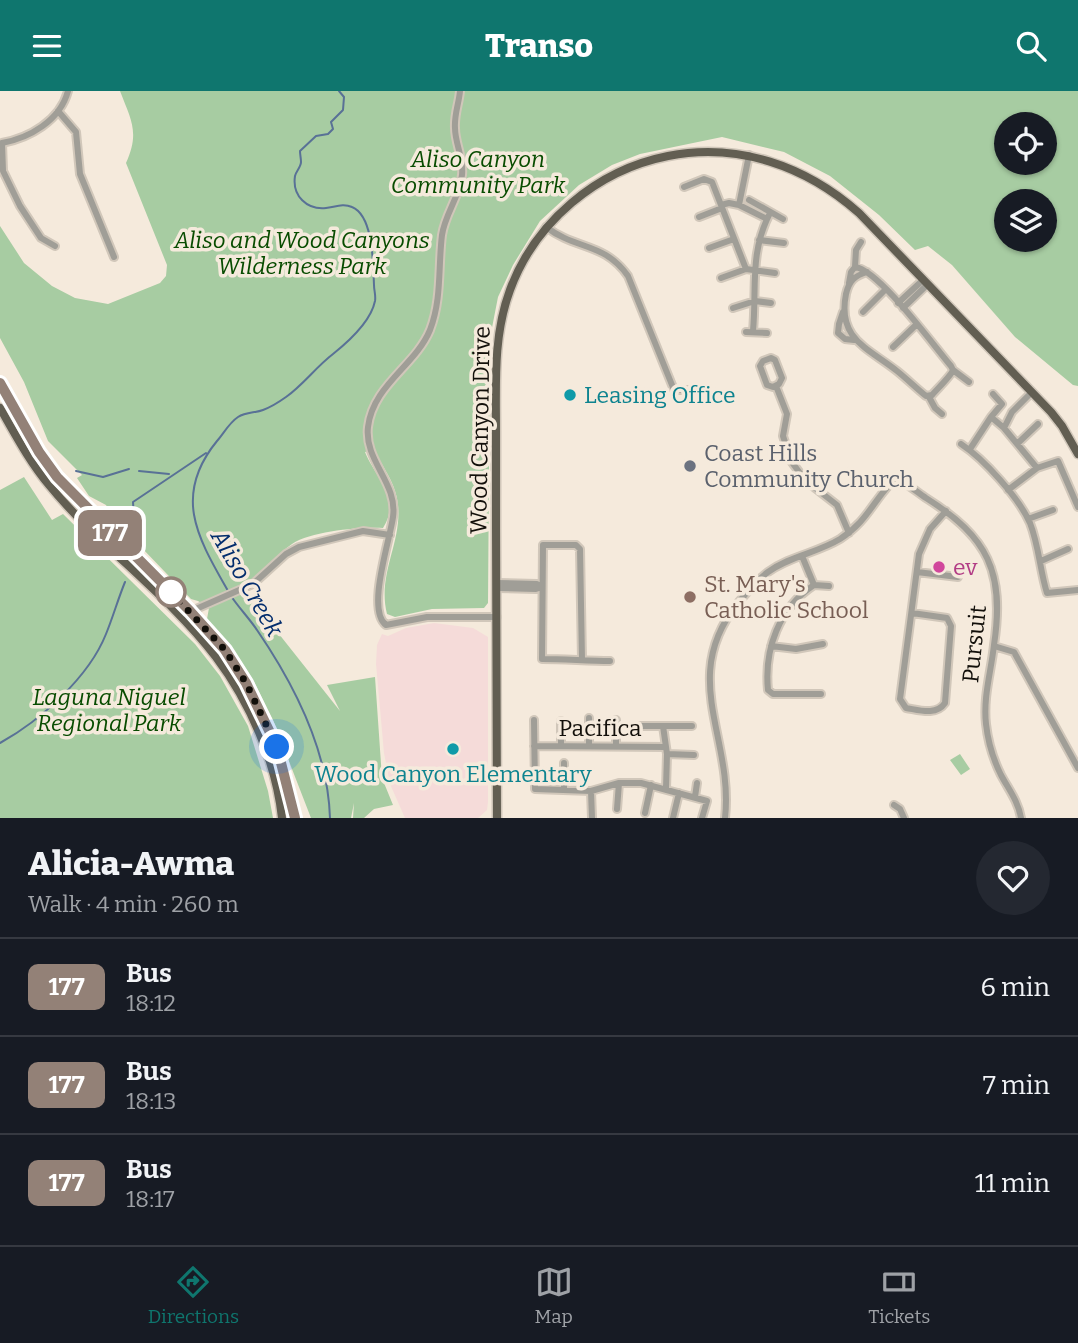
<!DOCTYPE html>
<html lang="en">
<head>
<meta charset="utf-8">
<style>
	body { margin:0; font-family:Bitter,serif; background:#242831; color:#f1f3f6; height:100vh; display:flex; flex-direction:column; font-size:26px; white-space:nowrap }
	* { box-sizing:border-box; margin:0 }
	p { font-size:23px; color:#9ea1a6 }
	.icon { flex:none; width:38px; height:38px; fill:none; stroke:currentColor; stroke-width:2; stroke-linecap:round; stroke-linejoin:round }
	.map { position:relative; height:727px; overflow:hidden }
	.details { display:flex; flex-direction:column; background:#171b24; flex:1 }
	.details>* { flex:none }
	.badge { padding:0 14px; border-radius:10px; font-size:24px; line-height:46px }
	.fabs { position:absolute; left:994px; top:21px; display:grid; gap:14px }
	.fabs a { display:grid; place-items:center; width:63px; height:63px; border-radius:50%; background:#171b24; box-shadow:0 2px 5px #0004; font-size:35px }
	.you { position:absolute; width:35px; height:35px; margin:-18px; border:5px solid #fff; border-radius:50%; background:#1a73e8; box-shadow:0 0 0 10px #1a73e833 }
	.map>.badge { position:absolute; translate:-50% -50%; box-shadow:0 0 0 4px #fff }
	.round { display:grid; place-items:center; flex:none; width:74px; height:74px; border-radius:37px; background:#242831 }
	.overview { display:flex; align-items:center; justify-content:space-between; height:119px; padding:0 28px }
	h1 { font-size:33px; font-weight:800; line-height:52px }
	ul { padding:0; list-style:none }
	li { display:flex; align-items:center; gap:21px; height:98px; padding:0 28px; border-top:2px solid #363941 }
	li div { flex:1 }
	li b { display:block; font-size:26px }
	li em { font-style:normal }
	li .badge { min-width:77px; font-weight:700; text-align:center }
	header { display:flex; justify-content:space-between; align-items:center; height:91px; padding:0 28px; background:#0f766e; color:#fff; font-size:32px; font-weight:800 }
	.dock { display:flex; justify-content:space-around; align-items:center; height:98px; border-top:2px solid #363941; background:#171b24; font-size:19px; color:#9ea1a6 }
	.dock a { display:grid; justify-items:center; gap:4px }
	.dock .on { color:#0f766e }
	.map>svg:first-child { display:block }
</style>
</head>
<body>
<header><svg class="icon" aria-label="menu" viewBox="0 0 24 24"><path d="M4 6h16M4 12h16M4 18h16"/></svg>Transo<svg class="icon" aria-label="search" viewBox="0 0 24 24"><circle cx="10" cy="10" r="6"/><path d="M15 15l6 6"/></svg></header>
<div class="map">
<svg width="1078" height="727" viewBox="0 0 1078 727">
	<rect width="100%" height="100%" fill="#f5eadc"/>
	<path fill="#f5dbd9" d="M434,532L473,537L488,546V711L487,719L478,727H405L390,693L384,662L376,573L377,554L382,543L388,545L406,537Z"/>
	<path fill="#a7cca2" fill-rule="evenodd" d="M120,0H1078V295L1073,294L1015,246L952,174L928,155L915,159L879,124L830,85L784,61L722,46L640,63L612,74L579,94L540,130L513,174L498,206L490,247L488,512L484,517L432,518L395,526L387,523C377,483 402,452 398,414C396,392 383,377 374,359L365,361C375,386 402,408 383,437C359,436 312,440 292,453C274,465 261,485 241,495L340,620L327,594L375,586L382,687L393,714L374,718L364,727H353L354,712L351,727H311L273,629L254,591L239,567L207,528L209,517L198,510L191,508L114,428L106,414L89,405L77,387L82,384L48,350L24,291L0,247V135L24,172L52,195L75,207L108,213L160,192L166,185L167,174L126,72C140,41 131,29 120,0ZM1006,33H1045V72H1006ZM1006,110H1045V149H1006Z
		M24,386L52,429L63,423L195,553L220,585L248,635L268,700L273,727H0V399Z
		M960,663L970,678L961,684L950,669Z"/>
	<g fill="none" stroke-linecap="round" stroke-linejoin="round">
		<path stroke="#597196" stroke-width="2" d="M76,380L103,386L129,378
			M139,380L169,383
			M140,453L144,438L134,426L133,411L206,362
			M228,500C198,447 172,405 217,350C224,342 229,332 238,326C246,321 255,322 263,319C271,316 279,311 286,306C303,294 316,276 333,263C348,251 371,230 375,210C376,204 374,200 374,194C373,175 374,125 352,116C343,112 335,116 326,117C307,119 292,105 295,85C296,80 301,76 301,71C301,67 300,64 300,60L316,45L328,43L333,38L331,31L343,19L344,6L339,0
			M231,505C239,517 249,527 257,539C294,593 328,660 330,727
			M0,652C40,630 89,586 106,543C113,526 118,508 125,491"/>
		<defs>
			<path id="minor" d="M460,0C459,12 454,24 455,37C455,53 464,67 462,84C460,105 445,123 442,144C438,176 442,208 430,239C415,275 373,294 368,336C364,370 398,392 393,426C390,449 366,519 386,534L427,526H497
				M58,20L76,41L80,83L114,166
				M2,52L3,80L20,115L41,147L55,155
				M2,52C29,47 60,30 68,0
				M749,64L739,114L767,128
				M684,96L704,88L712,91L746,178L775,182
				M749,109L783,128
				M721,114L729,112L739,114
				M699,126L722,117
				M546,136C576,159 604,151 628,185L674,299H700
				M759,149L784,152
				M709,157L734,148
				M855,176L856,159L861,151
				M721,187L746,178
				M849,192L851,181L855,176C879,179 933,254 951,275L953,279C951,285 937,298 932,304L926,305C916,297 907,288 897,280C868,257 837,248 846,203C849,190 854,185 867,181
				M898,212L923,189
				M733,217L755,210L771,212
				M903,217L928,193
				M843,221L839,233L838,242L845,248L854,249
				M863,221L886,198
				M753,240C757,197 749,163 770,122
				M746,241L767,242
				M893,256L917,233
				M771,267L775,269L782,287L779,293L773,296L767,294L760,275L763,270Z
				M953,279L969,291
				M776,295L787,323L783,345L791,370L805,389L837,414L849,442
				M929,306L935,317L942,323
				M991,326L1002,313L993,303
				M1004,337L1012,321L1032,301
				M1018,352L1038,333
				M961,353C984,368 1019,407 1030,432C1039,455 1040,480 1047,502L1078,499
				M970,358L991,326L1004,337L1037,377
				M1008,399L1037,377L1058,370L1078,416
				M1028,428L1053,419
				M802,465L814,494C779,517 764,558 768,599L773,603H821
				M1041,470L1068,458
				M917,481L958,486
				M497,492L537,493L542,496
				M814,494L829,495
				M497,497L536,498L542,496
				M912,522L947,527L951,535L945,612C936,625 919,619 906,617L900,608L919,463L930,438L946,420
				M180,525L253,493L286,463L299,456L363,440L390,444
				M771,555L796,558L823,553
				M994,555L1014,561L1078,677
				M582,569L580,458L576,454H543L542,568C565,568 588,570 610,570
				M534,629L535,698L591,700L619,692H641L707,710L702,727
				M616,629V655
				M561,630V654
				M640,635H692
				M663,635L667,663L666,698
				M589,654V627
				M534,655L666,656
				M667,663L694,664
				M564,672V699
				M591,700L592,727
				M695,706L697,692
				M894,714L900,718L904,727
				M617,718L619,692
				M645,722L651,694
				M673,727L679,702
				M725,727C734,647 678,586 738,512C747,501 756,490 768,481C790,465 817,462 840,448C866,431 871,414 890,393C894,389 894,390 899,389C909,394 917,401 926,407C988,446 1005,481 994,554C991,581 983,606 986,633C988,651 993,668 1001,684C1009,699 1018,710 1021,727"/>
			<path id="major" d="M0,292L39,361L57,386C90,422 124,455 159,489C182,512 206,534 225,560C261,608 287,667 295,727
				M0,317C15,343 29,370 49,394C99,455 167,502 216,566C250,611 276,671 282,727
				M497,727C496,630 497,533 496,436C496,404 496,372 496,340C496,292 493,245 510,199C535,131 597,79 668,65C738,51 806,75 859,122L1051,321L1062,335L1078,363"/>
		</defs>
		<use href="#minor" stroke="#d1c7ba" stroke-width="10"/>
		<use href="#major" stroke="#d1c7ba" stroke-width="11"/>
		<use href="#minor" stroke="#a09e97" stroke-width="6"/>
		<use href="#major" stroke="#625e52" stroke-width="8"/>
	</g>
	<g fill="none" stroke-linecap="round" stroke-linejoin="round">
		<defs>
			<path id="line" d="M0,292L39,361L57,386L190,520L225,559L246,592L277,656L295,727"/>
		</defs>
		<use href="#line" stroke="#fff" stroke-width="16"/>
		<use href="#line" stroke="#938177" stroke-width="10"/>
		<path stroke="#120f0a" stroke-width="7" stroke-dasharray="0 12.6" d="M171,501L225,559L246,592L277,656"/>
	</g>
	<g fill="#0f9aa8" stroke="#f5eadc" stroke-width="2.5">
		<circle cx="570" cy="304" r="7"/>
		<circle cx="453" cy="658" r="7"/>
	</g>
	<circle fill="#6b7280" stroke="#f5eadc" stroke-width="2.5" cx="690" cy="375" r="7"/>
	<circle fill="#d1479c" stroke="#f5eadc" stroke-width="2.5" cx="939" cy="476" r="7"/>
	<circle fill="#fff" stroke="#938177" stroke-width="3.5" cx="171" cy="501" r="14"/>
	<circle fill="#8d6e63" stroke="#f5eadc" stroke-width="2.5" cx="690" cy="506" r="7"/>
	<g text-anchor="middle" stroke-width="7" stroke-linejoin="round" paint-order="stroke">
		<g font-size="23" font-style="italic" fill="#084c00" stroke="#f5eadc">
			<text x="478" y="76">Aliso Canyon<tspan x="478" dy="26">Community Park</tspan></text>
			<text x="302" y="157">Aliso and Wood Canyons<tspan x="302" dy="26">Wilderness Park</tspan></text>
			<text x="109" y="614">Laguna Niguel<tspan x="109" dy="26">Regional Park</tspan></text>
		</g>
		<g font-size="23" fill="#0d838f" stroke="#f5eadc" text-anchor="start">
			<text x="584" y="312">Leasing Office</text>
			<text x="453" y="691" text-anchor="middle">Wood Canyon Elementary</text>
		</g>
		<g font-size="23" fill="#120f0a" stroke="#f5eadc">
			<text transform="translate(480 339) rotate(-89)" y="8">Wood Canyon Drive</text>
			<text transform="translate(974 553) rotate(-84)" y="8">Pursuit</text>
			<text x="600" y="645">Pacifica</text>
		</g>
		<g font-size="23" fill="#5b616d" stroke="#f5eadc" text-anchor="start">
			<text x="704" y="370">Coast Hills<tspan x="704" dy="26">Community Church</tspan></text>
		</g>
		<g font-size="23" fill="#b23c85" stroke="#f5eadc" text-anchor="start">
			<text x="953" y="484">ev</text>
		</g>
		<g font-size="23" fill="#785e54" stroke="#f5eadc" text-anchor="start">
			<text x="704" y="501">St. Mary's<tspan x="704" dy="26">Catholic School</tspan></text>
		</g>
		<g font-size="24" font-style="italic" fill="#032d6d" stroke="#f5eadc">
			<text transform="translate(247 492) rotate(60)" y="8">Aliso Creek</text>
		</g>
	</g>
</svg>
<div class="fabs">
<a><svg class="icon" aria-label="locate" viewBox="0 0 24 24"><circle cx="12" cy="12" r="6"/><path d="M12 2v4M12 18v4M2 12h4M18 12h4"/></svg></a>
<a><svg class="icon" aria-label="layers" viewBox="0 0 24 24"><path d="M12 4l9 5-9 5-9-5zM3 14l9 5 9-5"/></svg></a>
</div>
<div class="you" style="left:277px;top:656px"></div>
<b class="badge" style="left:110px;top:442px;background:#938177;color:#fff">177</b>
</div>
<section class="details">
<div class="overview"><div><h1>Alicia-Awma</h1><p>Walk · 4 min · 260 m</p></div><a class="round"><svg class="icon" aria-label="heart" viewBox="0 0 24 24"><path d="M12 20l-8-8c-3-5 5-10 8-4 3-6 11-1 8 4z"/></svg></a></div>
<ul>
<li><span class="badge" style="background:#938177;color:#fff">177</span><div><b>Bus</b><p>18:12</p></div><em>6 min</em></li>
<li><span class="badge" style="background:#938177;color:#fff">177</span><div><b>Bus</b><p>18:13</p></div><em>7 min</em></li>
<li><span class="badge" style="background:#938177;color:#fff">177</span><div><b>Bus</b><p>18:17</p></div><em>11 min</em></li>
</ul>
</section>
<nav class="dock">
<a class="on"><svg class="icon" aria-label="directions" viewBox="0 0 24 24"><path d="M12 3l9 9-9 9-9-9zM9 14v-3h6M13 9l2 2-2 2"/></svg>Directions</a>
<a><svg class="icon" aria-label="map" viewBox="0 0 24 24"><path d="M3 6l6-2 6 2 6-2v14l-6 2-6-2-6 2zM9 4v14M15 6v14"/></svg>Map</a>
<a><svg class="icon" aria-label="tickets" viewBox="0 0 24 24"><path d="M3 7h18v10H3zM15 7v10"/></svg>Tickets</a>
</nav>
</body>
</html>
